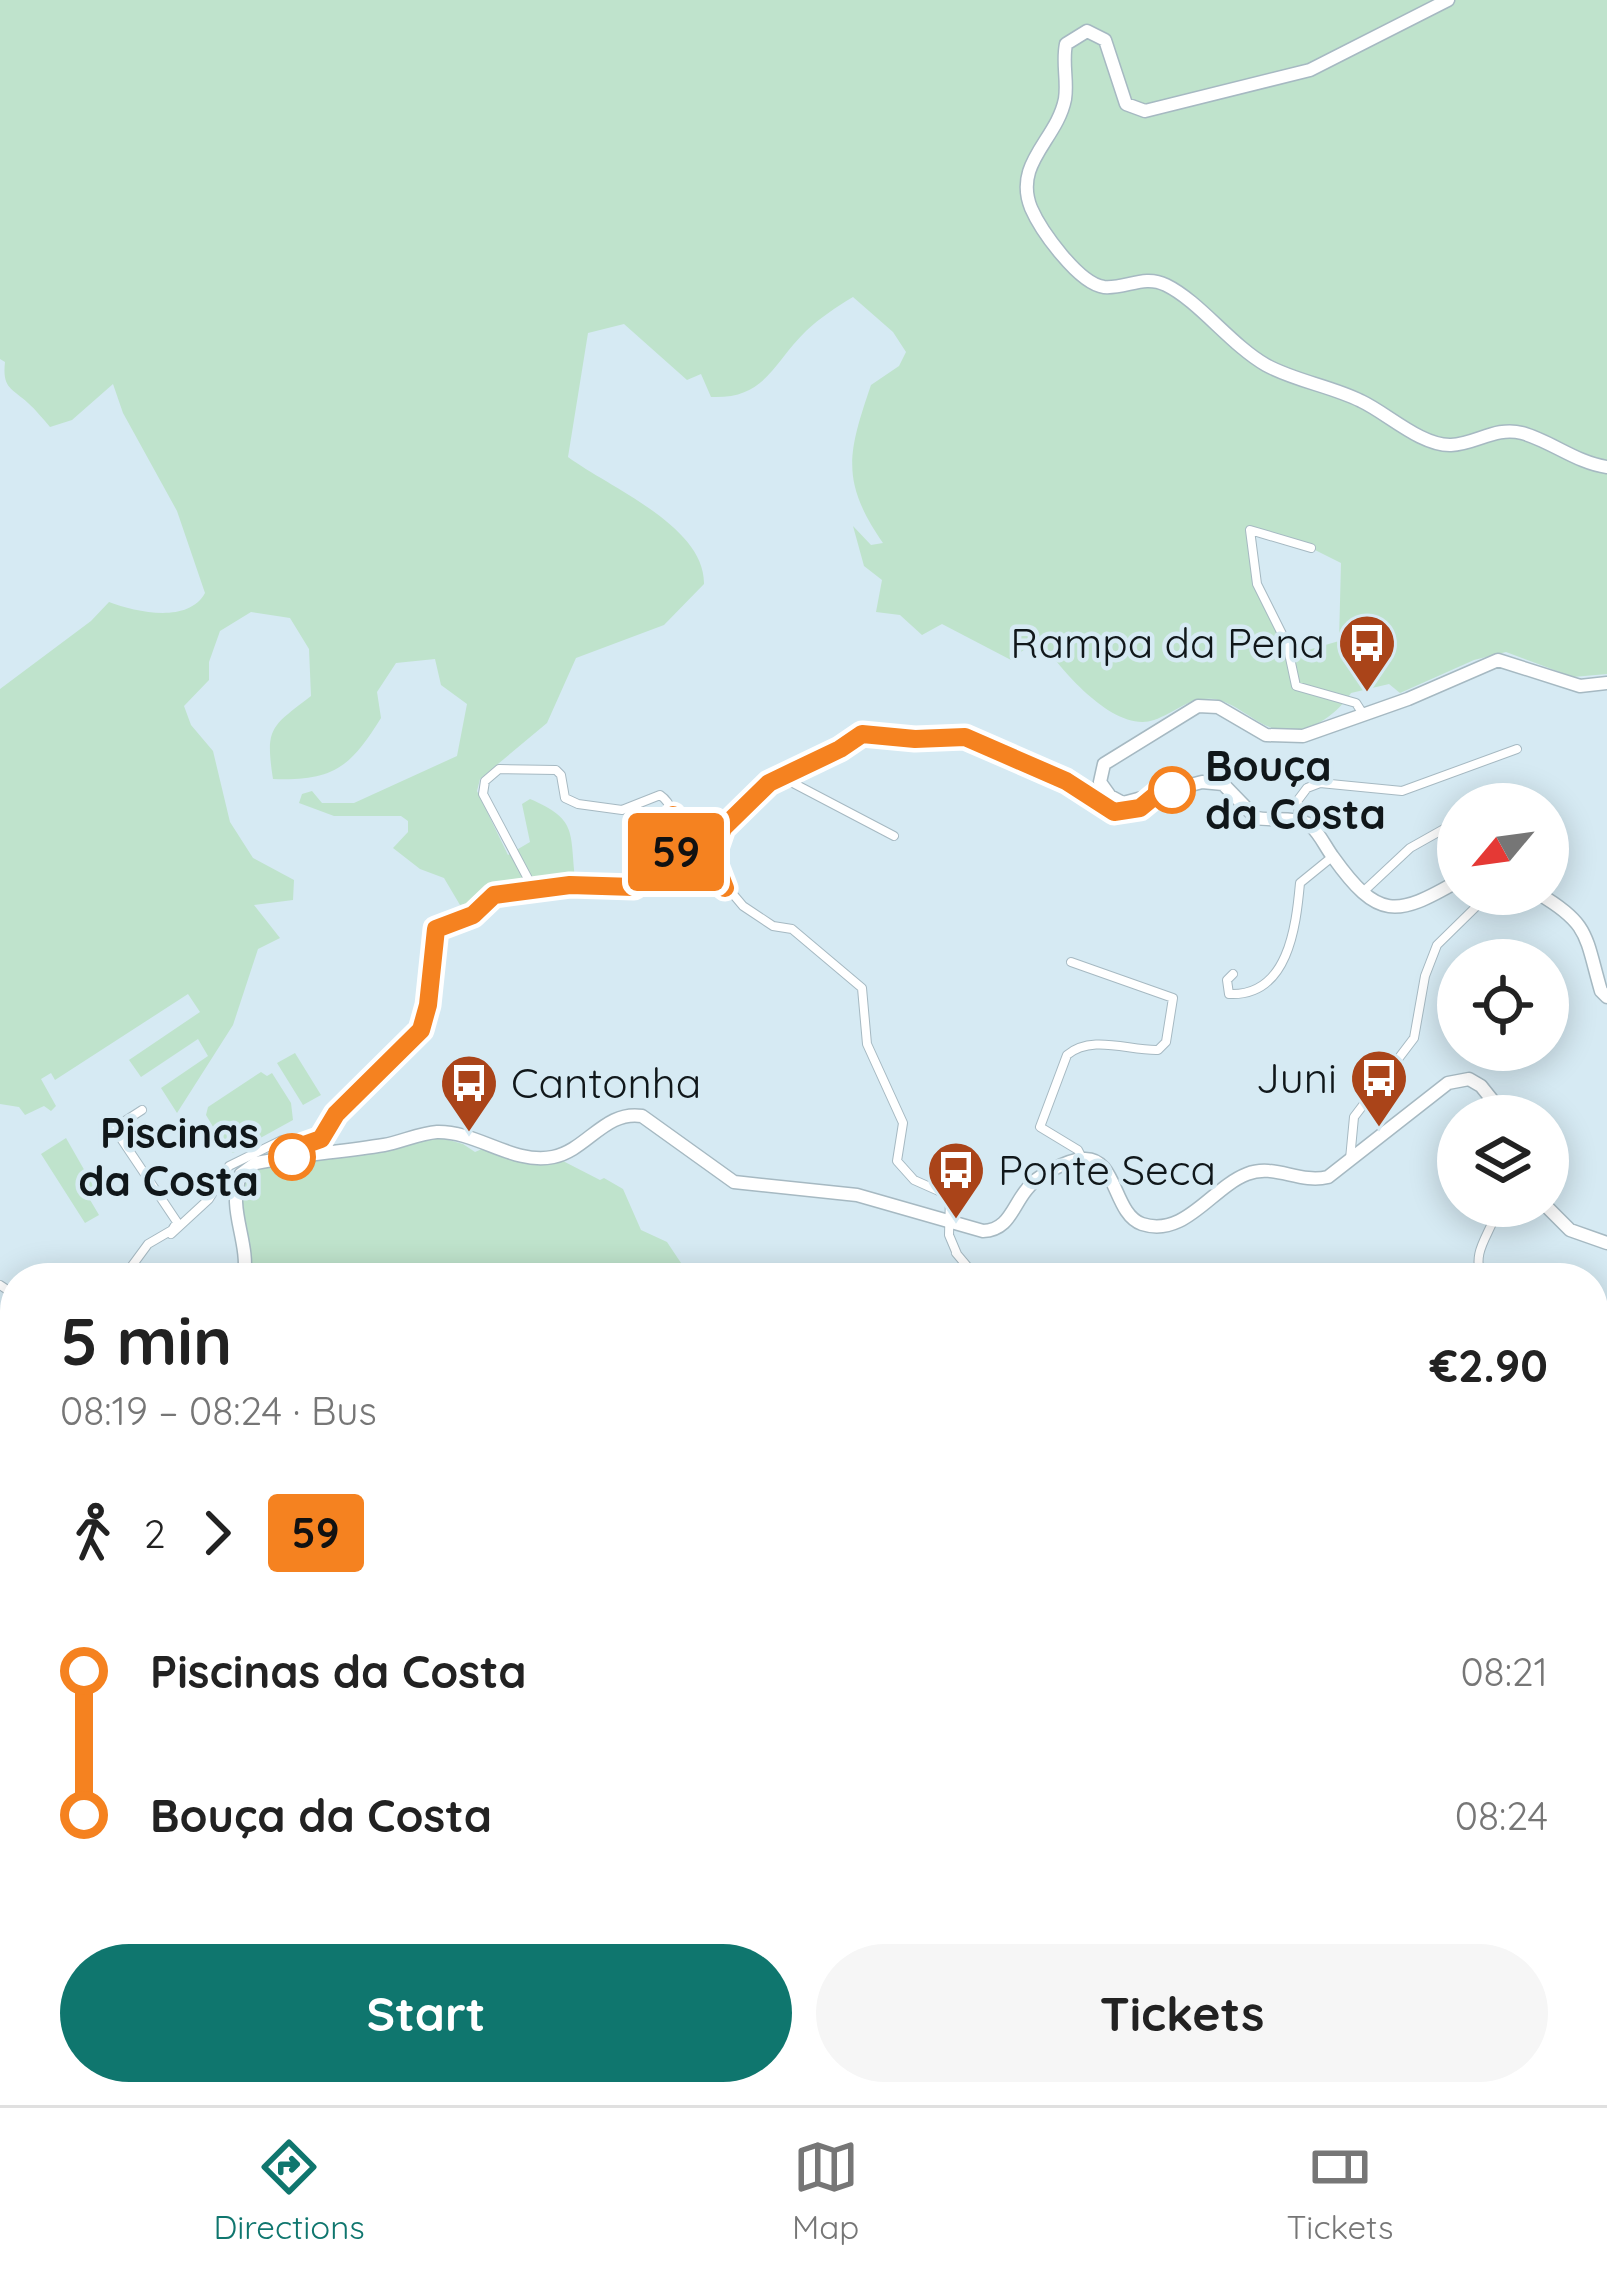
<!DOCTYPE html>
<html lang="en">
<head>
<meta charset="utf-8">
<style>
	body { margin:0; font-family:Quicksand,sans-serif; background:#f6f6f6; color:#222; height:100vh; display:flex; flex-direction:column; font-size:45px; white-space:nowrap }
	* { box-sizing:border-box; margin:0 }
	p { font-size:39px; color:#767676 }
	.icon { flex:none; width:66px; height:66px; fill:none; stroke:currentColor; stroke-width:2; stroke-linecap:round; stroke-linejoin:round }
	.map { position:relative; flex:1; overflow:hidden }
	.side { position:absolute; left:0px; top:1263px; width:1608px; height:843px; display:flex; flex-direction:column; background:#fff; border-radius:48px 48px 0 0; box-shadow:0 6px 30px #0003 }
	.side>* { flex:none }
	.badge { padding:0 24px; border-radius:9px; font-size:42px; line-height:78px }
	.needle { width:78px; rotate:241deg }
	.tools { position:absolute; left:1437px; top:783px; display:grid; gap:24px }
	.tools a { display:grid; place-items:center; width:132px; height:132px; border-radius:50%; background:#fff; box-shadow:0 6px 30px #0003; font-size:60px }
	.map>.badge { position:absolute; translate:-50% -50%; box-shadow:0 0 0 6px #fff }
	.legs { display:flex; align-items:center; gap:18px; height:132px; padding:0 60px; font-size:39px }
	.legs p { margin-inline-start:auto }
	.overview { display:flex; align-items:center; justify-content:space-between; height:204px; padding:0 60px }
	h1 { font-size:66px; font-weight:700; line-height:90px }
	.action { display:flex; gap:24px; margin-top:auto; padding:24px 60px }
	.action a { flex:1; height:138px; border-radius:72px; background:#0f766e; color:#fff; font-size:48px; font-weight:700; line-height:138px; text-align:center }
	.action a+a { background:#f6f6f6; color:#222 }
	ul { padding:0 60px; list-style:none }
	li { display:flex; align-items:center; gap:42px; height:144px; font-size:45px }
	li i { display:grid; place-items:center; width:18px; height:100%; margin:0 15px; background:currentColor }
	li i::after { content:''; width:30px; height:30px; margin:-15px; border:9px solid; border-radius:50%; background:#fff }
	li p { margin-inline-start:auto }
	li:first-child i { background:linear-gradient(#0000 50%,currentColor 0) }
	li:last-child i { background:linear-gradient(currentColor 50%,#0000 0) }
	.tab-bar { display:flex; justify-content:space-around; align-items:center; height:168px; border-top:3px solid #e0e0e0; background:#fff; font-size:33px; color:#767676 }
	.tab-bar a { display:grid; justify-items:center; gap:6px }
	.tab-bar .active { color:#0f766e }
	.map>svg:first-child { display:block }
</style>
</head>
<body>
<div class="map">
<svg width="1607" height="2105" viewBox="0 0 1607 2105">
	<rect width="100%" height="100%" fill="#d6eaf3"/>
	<path fill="#c3dfeb" d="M488,2091H573L569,2105H477Z
		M1061,2091H1221L1198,2105H1071Z"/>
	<path fill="#bfe3cc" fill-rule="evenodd" d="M0,0H1607V674L1573,677L1506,652L1474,660L1400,693L1389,684L1351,693C1335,717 1304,739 1272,728C1252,721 1236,703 1214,699C1190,696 1176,712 1154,720C1114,734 1059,668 1039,638L1011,660L942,624L922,635L900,615L876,612L882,580L864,566L853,526L871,545L883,543C840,481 848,453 871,385L899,366L906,352L893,332L853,297C836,307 820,318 806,331C772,364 766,399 711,397L701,374L687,380L624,324L588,333L568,457C610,488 705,526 704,584L664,625L576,658L547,723L480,779L477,791L508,855L530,842L522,804L530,799C577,819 570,831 575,878L519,893L490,888L475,902L460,905L444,878L420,869L393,848L408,832V821L401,816H334L299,803L302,794L312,791L322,803H354L457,756L467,704L441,685L435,659L396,663L377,692L381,718C350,768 333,781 273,779C265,727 271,727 311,696L309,649L290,618L251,612L220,631L209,662V680L184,706L191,725L213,751L230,822L253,858L294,880L293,900L254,905L280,938L258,949L233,1025L177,1113L161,1088L208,1056L198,1039L141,1077L129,1060L200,1012L188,994L55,1080L51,1073L41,1079L56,1106L51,1111L44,1106L25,1115L19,1107L0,1104V689L91,621L109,602C136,612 188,624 205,593L177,511L123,413L113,384L72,420L50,427C43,419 36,410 28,403C12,388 2,389 5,362L0,359ZM1251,530L1311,548L1341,563L1339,641L1291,655L1257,584Z
		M295,1053L321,1095L303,1105L277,1063Z
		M261,1072L267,1076L272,1073L291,1103L293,1120L233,1153L225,1147L206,1115L208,1107Z
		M438,1137L463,1144L475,1152L482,1149L539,1164L561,1160L600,1180L604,1178L623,1189L641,1230L667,1242L691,1278H248L250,1253L239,1211V1185L253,1169Z
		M66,1138L94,1187L86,1193L99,1215L85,1223L41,1154Z
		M0,1653L15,1666V1846L0,1866Z"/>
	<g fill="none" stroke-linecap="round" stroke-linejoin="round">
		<path stroke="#c0b7de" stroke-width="3" d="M0,1711L15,1720
			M1027,2091L1033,2105"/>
		<defs>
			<path id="street" d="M1311,548L1250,530L1257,584L1287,644L1296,686L1356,703L1363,714
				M787,775L791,782L894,836
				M1299,820L1298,800L1307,788L1320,783L1402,791L1517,749
				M534,890L483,794L485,781L499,769L556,770L561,775L565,798L578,804L622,810L660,795C685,812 664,847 684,867C693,876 708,877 719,883
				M1364,891L1410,848L1458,821
				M1071,962L1173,998L1166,1042L1158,1050C1129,1051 1092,1034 1067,1055L1040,1127L1078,1150L1082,1158
				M1233,974L1227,980L1229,994C1288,997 1296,927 1300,883L1332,857
				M285,1156L287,1151L321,1139L336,1114L421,1030L427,1005L436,929L474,915L494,895L570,885L634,887L652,875L673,815
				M1350,1159L1354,1117L1414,1038L1425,976L1437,945L1489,894
				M171,1234L209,1199L229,1166L282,1140L303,1142
				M956,1253L977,1278
				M957,1254L949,1235L950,1196L914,1180L897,1161L903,1123L867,1044L862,988L792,929L773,926L743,906L716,874L713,857L723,828L755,793L769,783L840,749L862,734L915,739L965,737L1066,781L1114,812L1131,811L1152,799
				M123,1278L148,1244L172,1230L177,1222L114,1128L142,1110
				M1482,1278C1470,1250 1492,1234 1498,1206
				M0,1285L15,1295
				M1593,1497L1607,1492
				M1593,1655L1607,1651
				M0,1900L15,1912
				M0,2024L15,2036
				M86,2091L105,2105
				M308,2091L327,2105
				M720,2091L730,2105
				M731,2091L741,2105
				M761,2091L808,2105
				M1046,2091L1054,2105
				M1285,2091V2105
				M207,2105L218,2091
				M409,2105L420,2091
				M583,2105L585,2091
				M663,2105L667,2091
				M742,2105L752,2092H762"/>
			<path id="secondary" d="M1448,0L1310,70L1145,111L1126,104L1105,40L1087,31L1066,44C1062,63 1068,81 1065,99C1057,140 1013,163 1031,208C1041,231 1079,284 1104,287C1126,289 1144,274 1166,285C1199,301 1231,345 1266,365C1295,381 1331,386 1361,401C1387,413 1421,446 1451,445C1476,444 1496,426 1522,433C1551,441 1577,463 1607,467
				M1458,881C1396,917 1378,920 1333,857C1326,848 1320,834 1311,826C1299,816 1272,821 1256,818L1223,784L1202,782L1123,803L1110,796L1100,782L1104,764L1198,706L1218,707L1266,735L1303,736L1408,699L1498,660L1580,686L1607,683
				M1539,894C1590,924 1585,936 1601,991L1607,997
				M1546,1206L1570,1230L1607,1243
				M244,1278C250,1240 226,1209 241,1174L256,1163C298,1155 341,1152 384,1145C401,1142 420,1133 437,1132C477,1131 513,1165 553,1157C587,1150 605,1110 642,1116L734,1182L857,1195L983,1231C1009,1230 1012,1207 1027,1189C1036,1176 1067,1160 1083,1159C1117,1156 1113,1214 1142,1224C1185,1238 1211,1188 1247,1174C1274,1163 1299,1184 1328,1177L1448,1083L1469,1079L1481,1086L1505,1116
				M0,1638L15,1652"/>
		</defs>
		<use href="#street" stroke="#a6b9c2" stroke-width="10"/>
		<use href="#secondary" stroke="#a6b9c2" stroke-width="15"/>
		<use href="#street" stroke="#fff" stroke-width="8"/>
		<use href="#secondary" stroke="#fff" stroke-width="12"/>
	</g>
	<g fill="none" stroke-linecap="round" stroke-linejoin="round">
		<defs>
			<path id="line-1" d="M292,1157H284L287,1151L321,1139L336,1114L421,1030L428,1005L436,929L473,915L494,895L570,885L634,887L652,875L673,815C675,833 671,861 689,872C701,879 713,877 725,888L713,857L723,828L769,783L840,749L862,734L915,739L965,737L1066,781L1114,812L1140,808L1157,794L1172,790"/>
		</defs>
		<use href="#line-1" stroke="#fff" stroke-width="27"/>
		<use href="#line-1" stroke="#f58220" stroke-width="18"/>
	</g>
	<defs>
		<symbol id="bus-pin" viewBox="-11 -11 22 30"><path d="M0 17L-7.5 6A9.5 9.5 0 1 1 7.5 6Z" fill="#aa4419" stroke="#d6eaf3"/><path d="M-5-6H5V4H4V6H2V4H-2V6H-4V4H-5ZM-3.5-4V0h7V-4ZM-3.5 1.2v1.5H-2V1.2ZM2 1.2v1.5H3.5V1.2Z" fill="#fff"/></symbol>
	</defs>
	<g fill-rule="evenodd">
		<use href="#bus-pin" x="1334" y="610" width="66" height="90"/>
		<use href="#bus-pin" x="1346" y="1045" width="66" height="90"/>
		<use href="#bus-pin" x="436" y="1050" width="66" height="90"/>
		<use href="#bus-pin" x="923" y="1137" width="66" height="90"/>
	</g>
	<g fill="#fff" stroke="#f58220" stroke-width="6">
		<circle cx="1172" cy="790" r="21"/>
		<circle cx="292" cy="1157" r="21"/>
	</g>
	<g text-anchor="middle" stroke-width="9" stroke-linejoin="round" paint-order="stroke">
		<g font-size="42" fill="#10171a" stroke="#d6eaf3" text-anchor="end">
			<text x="1325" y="658">Rampa da Pena</text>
			<text x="1337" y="1093">Juni</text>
			<text x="511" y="1098" text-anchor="start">Cantonha</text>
			<text x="998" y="1185" text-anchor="start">Ponte Seca</text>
		</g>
		<g font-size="42" font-weight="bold" fill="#10171a" stroke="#d6eaf3" text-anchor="start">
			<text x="1205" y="781">Bouça<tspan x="1205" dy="48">da Costa</tspan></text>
			<text x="259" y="1148" text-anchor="end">Piscinas<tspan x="259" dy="48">da Costa</tspan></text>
		</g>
	</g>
</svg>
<div class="tools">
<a><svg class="needle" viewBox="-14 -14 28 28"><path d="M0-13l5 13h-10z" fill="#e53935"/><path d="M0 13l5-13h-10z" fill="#767676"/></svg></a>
<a><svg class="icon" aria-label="locate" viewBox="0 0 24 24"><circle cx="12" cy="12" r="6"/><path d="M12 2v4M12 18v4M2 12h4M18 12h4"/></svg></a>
<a><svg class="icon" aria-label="layers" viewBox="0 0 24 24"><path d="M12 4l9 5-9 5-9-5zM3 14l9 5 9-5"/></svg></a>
</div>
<b class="badge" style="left:676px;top:852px;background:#f58220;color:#111">59</b>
<section class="side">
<div class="overview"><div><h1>5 min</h1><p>08:19 – 08:24 · Bus</p></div><b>€2.90</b></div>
<div class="legs"><svg class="icon" aria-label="walk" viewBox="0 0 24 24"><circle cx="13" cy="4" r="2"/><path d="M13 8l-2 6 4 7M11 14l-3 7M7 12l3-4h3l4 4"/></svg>2<svg class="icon" aria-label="forward" viewBox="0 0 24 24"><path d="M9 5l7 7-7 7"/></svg><b class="badge" style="background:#f58220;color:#111">59</b></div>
<ul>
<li><i style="color:#f58220"></i><b>Piscinas da Costa</b><p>08:21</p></li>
<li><i style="color:#f58220"></i><b>Bouça da Costa</b><p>08:24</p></li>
</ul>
<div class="action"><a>Start</a><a>Tickets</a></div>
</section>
</div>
<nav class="tab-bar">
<a class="active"><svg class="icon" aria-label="directions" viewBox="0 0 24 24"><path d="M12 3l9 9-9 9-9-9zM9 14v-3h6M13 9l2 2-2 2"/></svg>Directions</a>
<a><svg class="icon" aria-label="map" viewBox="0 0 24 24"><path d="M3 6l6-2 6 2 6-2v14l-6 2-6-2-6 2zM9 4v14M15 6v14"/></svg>Map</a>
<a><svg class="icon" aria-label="tickets" viewBox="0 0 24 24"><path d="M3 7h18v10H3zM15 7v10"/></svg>Tickets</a>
</nav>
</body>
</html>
